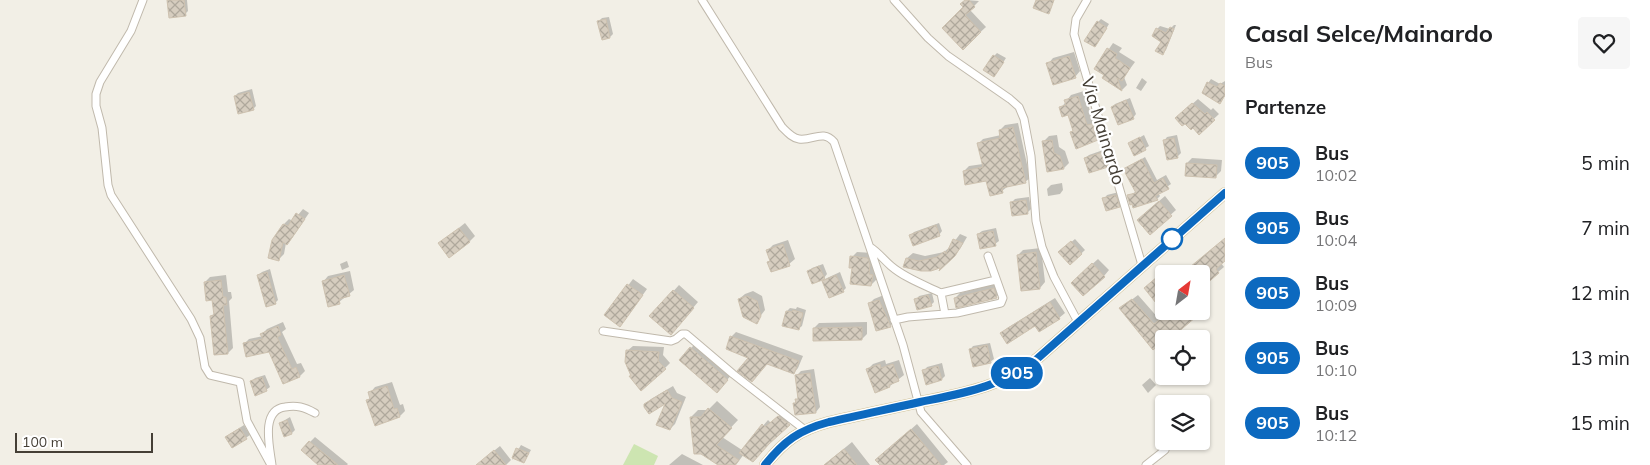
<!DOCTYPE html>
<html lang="it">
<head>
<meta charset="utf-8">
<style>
	body { margin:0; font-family:Mulish,sans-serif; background:#f6f6f6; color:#202124; height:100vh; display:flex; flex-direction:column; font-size:19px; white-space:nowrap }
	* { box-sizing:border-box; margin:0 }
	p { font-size:16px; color:#757577 }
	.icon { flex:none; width:28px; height:28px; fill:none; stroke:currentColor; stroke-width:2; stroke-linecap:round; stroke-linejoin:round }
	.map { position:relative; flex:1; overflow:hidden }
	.sheet { display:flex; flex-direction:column; background:#fff; width:425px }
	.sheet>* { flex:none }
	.badge { padding:0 10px; border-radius:16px; font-size:18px; line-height:32px }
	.needle { width:32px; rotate:31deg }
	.fabs { position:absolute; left:1155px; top:265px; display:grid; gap:10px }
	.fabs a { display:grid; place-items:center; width:55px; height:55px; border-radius:5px; background:#fff; box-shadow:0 1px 4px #0004; font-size:25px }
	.scale { position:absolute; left:15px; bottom:12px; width:138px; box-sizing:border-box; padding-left:5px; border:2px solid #453f36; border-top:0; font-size:14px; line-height:18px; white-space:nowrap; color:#453f36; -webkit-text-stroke:4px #fff; paint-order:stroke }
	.map>.badge { position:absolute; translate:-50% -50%; box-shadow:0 0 0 2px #fff }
	h2 { padding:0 20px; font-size:19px; line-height:45px }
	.round { display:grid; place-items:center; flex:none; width:52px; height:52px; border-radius:5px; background:#f6f6f6 }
	.overview { display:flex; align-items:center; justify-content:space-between; height:85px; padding:0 20px }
	h1 { font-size:24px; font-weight:700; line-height:38px }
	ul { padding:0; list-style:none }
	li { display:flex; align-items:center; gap:15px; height:65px; padding:0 20px }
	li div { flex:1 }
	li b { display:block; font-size:19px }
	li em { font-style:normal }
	li .badge { min-width:55px; font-weight:700; text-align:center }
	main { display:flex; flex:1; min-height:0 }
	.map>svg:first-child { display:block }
</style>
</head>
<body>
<main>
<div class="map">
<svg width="1225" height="465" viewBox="0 0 1225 465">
	<defs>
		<pattern id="building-cross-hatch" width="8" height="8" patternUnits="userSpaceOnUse" patternTransform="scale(1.25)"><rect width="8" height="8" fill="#d6cdbf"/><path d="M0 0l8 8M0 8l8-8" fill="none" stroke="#afa89c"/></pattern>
	</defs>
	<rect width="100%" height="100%" fill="#f2efe6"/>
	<path fill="#cde5b1" d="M634,444L658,456L654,465H623Z"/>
	<path fill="#0003" d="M168,0H187L188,11L185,14Z
		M966,0L979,1L970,10L986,27L963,48Z
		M609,17L613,34L610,37L598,22L602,18Z
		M1101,19L1109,24L1098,42V22Z
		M1174,25H1176L1166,50L1163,53V41L1157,29L1160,26L1170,29Z
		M1113,43L1122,48L1119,52L1135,62L1124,77L1127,85L1122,90L1104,78L1106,75L1096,68Z
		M1074,52L1080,71L1075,77L1048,64L1053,58Z
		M997,53L1006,58L997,72L994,56Z
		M1142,78L1147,82L1141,91L1136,88Z
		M1211,79L1220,84L1225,81V96L1220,102L1202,92Z
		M252,89L256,106L253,109L235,96L238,93Z
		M1084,91L1093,121L1097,119L1103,133L1097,139L1071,133L1074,130L1069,114L1061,108L1071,95Z
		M1130,98L1136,114L1133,118L1112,107L1115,104Z
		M1198,99L1211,110L1213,108L1219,114L1199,133L1182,113Z
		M1018,123L1030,178L1025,182L1007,187L1002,191L987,180L964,171L969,166L983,164L978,144L983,139L1001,135L1000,130L1005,125Z
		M1057,135L1059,147L1065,151L1069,163L1064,168L1043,142L1049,136Z
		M1144,135L1149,146L1135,154L1130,143Z
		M1177,135L1181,153L1178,156L1164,141L1167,137Z
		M1106,149L1110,163L1107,166L1085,158L1089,155Z
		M1145,157L1157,180L1166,175L1171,184L1158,193L1160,196L1157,199L1134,206L1128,196L1137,191L1125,169Z
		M1192,158L1222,160L1221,171L1215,177L1187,163Z
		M1062,183L1063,190L1060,194L1048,196L1047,189L1051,185Z
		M1119,192L1122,203L1119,206L1104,199L1107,195Z
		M1165,196L1176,210L1150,233L1144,214Z
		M1029,197L1031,209L1028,212L1011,203L1015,199Z
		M303,209L309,213L292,238L286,243L284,254L278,260L273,241L284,224L289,219L293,221Z
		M465,223L475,236L469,242L440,243Z
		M939,223L942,231L939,235H911L914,232Z
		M996,228L999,241L995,244L978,234L982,231Z
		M960,234L967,237L960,249L942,266H905L907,258L913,253L925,256L944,252L951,246Z
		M1225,238V260L1221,263L1224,267L1205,283Z
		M1075,239L1085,250L1070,264L1063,249Z
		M788,240L795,259L789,264L771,260L768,250L773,245Z
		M1041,248L1045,282L1040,288L1018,255L1023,250Z
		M857,252L873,253L877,270L876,280L871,285L853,267L852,257Z
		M1098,259L1109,270L1104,276L1078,277Z
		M347,261L349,267L342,270L340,264Z
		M823,264L827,274L824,278L809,272L812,268Z
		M1172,265L1178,274H1164L1150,283Z
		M270,269L278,300L275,303L258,275L262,272Z
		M350,271L354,290L339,302L323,282L328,276Z
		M840,272L846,288L843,291L823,281L827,278Z
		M226,275L228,292H231L232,298L229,301L233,348L228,353L211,316L215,313L213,298L205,282L210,277Z
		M633,279L647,289L625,320L606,315Z
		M999,283L1002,292L996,297L955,298L960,293Z
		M679,285L698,302L676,328L651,316Z
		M753,291L762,296L765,310L756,322L739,299L745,294Z
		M932,293L934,302L931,305L916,300L919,296Z
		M884,295L895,320L890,326L869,304L874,299Z
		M1138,295L1160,320L1165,339L1126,304Z
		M1055,298L1065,313L1059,318L1002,333L1007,328Z
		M1201,298L1207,305L1201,311Z
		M797,307L806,310L802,326L798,329L787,311L790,308L796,309Z
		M283,322L286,329L282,332L297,364L301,363L305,371L300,376L284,383L269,351L244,344L249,339L263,336L262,334L267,329Z
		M867,322V334L862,339L814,328L819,323Z
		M736,332L803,356L798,368L794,373L751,357L731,337Z
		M696,343L732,374L722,386L691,348Z
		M990,343L994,359L990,362L970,350L973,346Z
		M633,346L664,347L663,355L670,363L665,368L632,375L627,351Z
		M885,360L886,364L899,360L904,375L890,386L868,369L873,364Z
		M942,363L945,376L942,379L927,383L924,371L927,367Z
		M814,369L820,407L816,412L794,404L799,397L796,376L801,371Z
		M265,375L270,387L266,390L251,382L255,378Z
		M1150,378L1156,385L1148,393L1142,385Z
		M392,382L400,405L403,404L405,411L400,416L368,400L371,397L370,393L375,387Z
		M673,386L677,393L686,397L675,424L670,429L668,401L646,404L651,399Z
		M717,401L738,420L722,437L742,450L768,420L771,423L784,411L793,418L772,439L744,454L736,465H721L691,417L698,410H708Z
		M290,417L295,430L292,433L280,423Z
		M917,424L948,462L944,465H881L882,455Z
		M244,425L250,435L232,447L230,434Z
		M315,437L348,464L347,465H320L310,442Z
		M852,442L870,465H824Z
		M521,445L531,450L524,462L515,457L512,460Z
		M500,446L511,460L506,465H481L485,458Z
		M682,454L703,465H669Z"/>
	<path fill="url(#building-cross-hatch)" stroke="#cec2b0" d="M167,0H184L186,16L169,18Z
		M965,0H969L975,7L965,15L981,32L963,50L942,28L963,7L960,4Z
		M1036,0H1054L1049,14L1033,8Z
		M606,19L610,38L602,40L597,21Z
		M1097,21L1107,28L1095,47L1084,41Z
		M1170,27L1174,29L1163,55L1155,51L1161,42L1152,36L1156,28L1166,33Z
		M1107,48L1117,54L1115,58L1130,68L1122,81L1117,78L1122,91L1102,78L1104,75L1094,69Z
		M993,55L1004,62L994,77L983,70Z
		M1069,56L1076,78L1053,85L1046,63Z
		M1207,82L1217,87L1220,83L1225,86V95L1220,104L1202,93Z
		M249,92L254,110L238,114L234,96Z
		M1078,96L1087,125L1092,124L1098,140L1076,149L1070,132L1073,131L1068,115L1062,117L1059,107L1066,105L1064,100Z
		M1126,100L1134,119L1118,125L1111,107Z
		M1192,103L1205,114L1207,112L1215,120L1199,135L1193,128L1191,130L1185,124L1182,126L1175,118Z
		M1013,127L1026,183L1002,188L1003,193L990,196L986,181L965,185L963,171L983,167L977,143L1000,138L999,130Z
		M1140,137L1146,150L1134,156L1128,143Z
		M1174,138L1178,158L1167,160L1163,140Z
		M1052,140L1054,153L1060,156L1064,169L1047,172L1042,141Z
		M1103,152L1108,167L1089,173L1084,158Z
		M1142,159L1154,183L1163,178L1169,189L1155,196L1158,200L1133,208L1132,204L1130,205L1127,195L1136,193L1123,169Z
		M1186,163L1217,165L1216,178L1185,176Z
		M1116,195L1120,207L1106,211L1102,198Z
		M1026,200L1028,214L1012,216L1010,202Z
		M1159,201L1172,216L1150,235L1137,220Z
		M296,213L305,219L287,245L283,242L279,261L268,258L272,240L283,224L288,226Z
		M936,225L940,236L913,246L909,235Z
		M459,228L470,242L449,258L438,243Z
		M993,231L996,246L980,249L977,234Z
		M1225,238V261L1216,269L1219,273L1205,285L1201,281V274H1195L1190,267Z
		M953,239L963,243L955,256L939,271L940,268L931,271H921L903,267L906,258L919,261L937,257L945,251L946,254Z
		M1071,241L1082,254L1070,265L1058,252Z
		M783,244L790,266L771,272L767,262L770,261L766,250Z
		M1036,252L1040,289L1021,291L1017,255Z
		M850,256L868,258L870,265L869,274L873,275L871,286L850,284L852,268H849Z
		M1092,263L1105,277L1083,296L1071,283Z
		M819,266L825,279L812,284L807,271Z
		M1164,271V297L1156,303L1144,288Z
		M267,272L276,304L266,307L257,275Z
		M344,275L350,296L339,299L340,304L328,307L322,281Z
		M836,275L844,292L829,298L822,281Z
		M221,280L223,297H226L227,305H223L228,354L214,355L210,316L214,315L212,300L206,301L204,282Z
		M627,284L643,295L620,327L604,315Z
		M994,288L997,298L956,308L954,298Z
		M673,290L694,308L671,335L649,316Z
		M928,295L932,306L917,310L914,299Z
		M747,296L757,301L761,316L757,324L743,317L738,299Z
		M1132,299L1154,324L1170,311H1203L1170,339H1164V341L1153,350L1119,308Z
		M879,300L891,327L876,331L868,303Z
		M1050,302L1060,319L1039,332L1035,326L1007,344L1000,333Z
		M793,310L803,313L799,330L782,326L786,311L792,312Z
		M278,326L281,335L277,337L292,369L296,367L300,377L283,384L269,352L246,357L243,343L263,339L260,334Z
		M862,327V340L813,341V328Z
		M730,336L799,361L794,374L767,364L752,382L737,371L748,358L726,349Z
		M987,345L991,363L973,367L969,349Z
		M690,347L728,380L717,393L679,360Z
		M626,350L659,352L658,361L666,369L641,391L629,376H631L625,362Z
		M880,364L881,368L893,364L899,381L889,385L890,387L875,393L866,369Z
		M938,366L942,380L926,385L922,370Z
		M810,373L816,413L795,415L793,403H796L795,399H798L795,375Z
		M262,377L267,391L255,396L250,381Z
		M387,386L394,409L397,408L400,417L375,426L366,400L370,399L368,392Z
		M667,390L672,398L682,402L670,430L656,425L665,404L649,414L644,407V404Z
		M708,408L732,428L716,445L739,460L735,465H718L701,454H694L690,417H701Z
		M778,416L790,425L769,444L753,462L739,453L762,424L765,427Z
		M287,420L292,434L284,437L279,423Z
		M240,428L247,439L232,448L225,437Z
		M911,429L941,465H880L875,460Z
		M309,441L338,465H318L301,450Z
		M516,448L529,453L524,463L512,458Z
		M844,449L857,465H824Z
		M494,450L506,465H476Z"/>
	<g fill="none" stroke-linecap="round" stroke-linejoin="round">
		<defs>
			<path id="minor" d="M143,0L131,31L100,82L96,94V106L102,128L108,185L111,195L191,319L200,338L205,367L210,375L240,382L247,421L271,465
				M702,0L782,127C787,132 792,138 799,139C813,141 823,129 834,142L903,345L921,412L967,465
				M894,0L928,38L948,56L1010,99L1019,107L1024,119L1031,156L1036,221L1042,247L1054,277L1078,322
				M1087,0L1076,19L1074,34L1142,265
				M870,247C878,252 883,259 891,266C905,278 924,285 941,293L945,314
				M941,293L996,280
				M894,320L908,317L957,313L1001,303L1003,298L988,256
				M603,331L671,341L676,339L682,334H686L733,374L805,430
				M272,465C270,448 260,410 285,407C297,405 304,407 315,413
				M1146,465L1165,450"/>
			<path id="secondary" d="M765,465C784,441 799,430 829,422C859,415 889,409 920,402C964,393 1002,387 1038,358L1225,193"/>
		</defs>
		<use href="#minor" stroke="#c0b9ac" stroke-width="9"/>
		<use href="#secondary" stroke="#d0c298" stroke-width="12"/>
		<use href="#minor" stroke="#fff" stroke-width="7"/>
		<use href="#secondary" stroke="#fcefc7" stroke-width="10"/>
	</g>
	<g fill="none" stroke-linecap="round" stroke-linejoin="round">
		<defs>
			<path id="line" d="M765,465C784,441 799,430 829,422C859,415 889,409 920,402C964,393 1002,387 1038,358L1225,193"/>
		</defs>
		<use href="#line" stroke="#fff" stroke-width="11"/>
		<use href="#line" stroke="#0c69bf" stroke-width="8"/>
	</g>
	<circle fill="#fff" stroke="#0c69bf" stroke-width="2.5" cx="1172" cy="239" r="10"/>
	<g text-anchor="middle" stroke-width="4.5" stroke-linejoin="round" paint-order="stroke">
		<g font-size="18" fill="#453f36" stroke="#fff">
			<text transform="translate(1103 131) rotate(73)" y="6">Via Mainardo</text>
		</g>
	</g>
</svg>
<div class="fabs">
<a><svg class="needle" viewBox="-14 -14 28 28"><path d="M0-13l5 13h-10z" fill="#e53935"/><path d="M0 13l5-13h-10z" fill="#757577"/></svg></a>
<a><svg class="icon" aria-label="locate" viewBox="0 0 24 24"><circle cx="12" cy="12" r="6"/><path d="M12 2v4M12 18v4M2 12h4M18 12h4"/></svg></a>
<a><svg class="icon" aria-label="layers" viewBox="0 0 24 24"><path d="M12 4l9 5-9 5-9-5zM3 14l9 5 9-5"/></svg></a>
</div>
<div class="scale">100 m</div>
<b class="badge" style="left:1017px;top:373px;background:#0c69bf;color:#fff">905</b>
</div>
<section class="sheet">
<div class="overview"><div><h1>Casal Selce/Mainardo</h1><p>Bus</p></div><a class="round"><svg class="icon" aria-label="heart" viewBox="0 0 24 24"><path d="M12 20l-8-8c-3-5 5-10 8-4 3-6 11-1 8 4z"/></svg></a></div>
<h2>Partenze</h2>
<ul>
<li><span class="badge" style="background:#0c69bf;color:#fff">905</span><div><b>Bus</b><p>10:02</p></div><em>5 min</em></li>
<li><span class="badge" style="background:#0c69bf;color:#fff">905</span><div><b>Bus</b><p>10:04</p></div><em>7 min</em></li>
<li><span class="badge" style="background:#0c69bf;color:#fff">905</span><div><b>Bus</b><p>10:09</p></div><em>12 min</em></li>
<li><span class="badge" style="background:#0c69bf;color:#fff">905</span><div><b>Bus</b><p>10:10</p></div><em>13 min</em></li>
<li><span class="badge" style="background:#0c69bf;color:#fff">905</span><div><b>Bus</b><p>10:12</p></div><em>15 min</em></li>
</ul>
</section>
</main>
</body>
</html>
